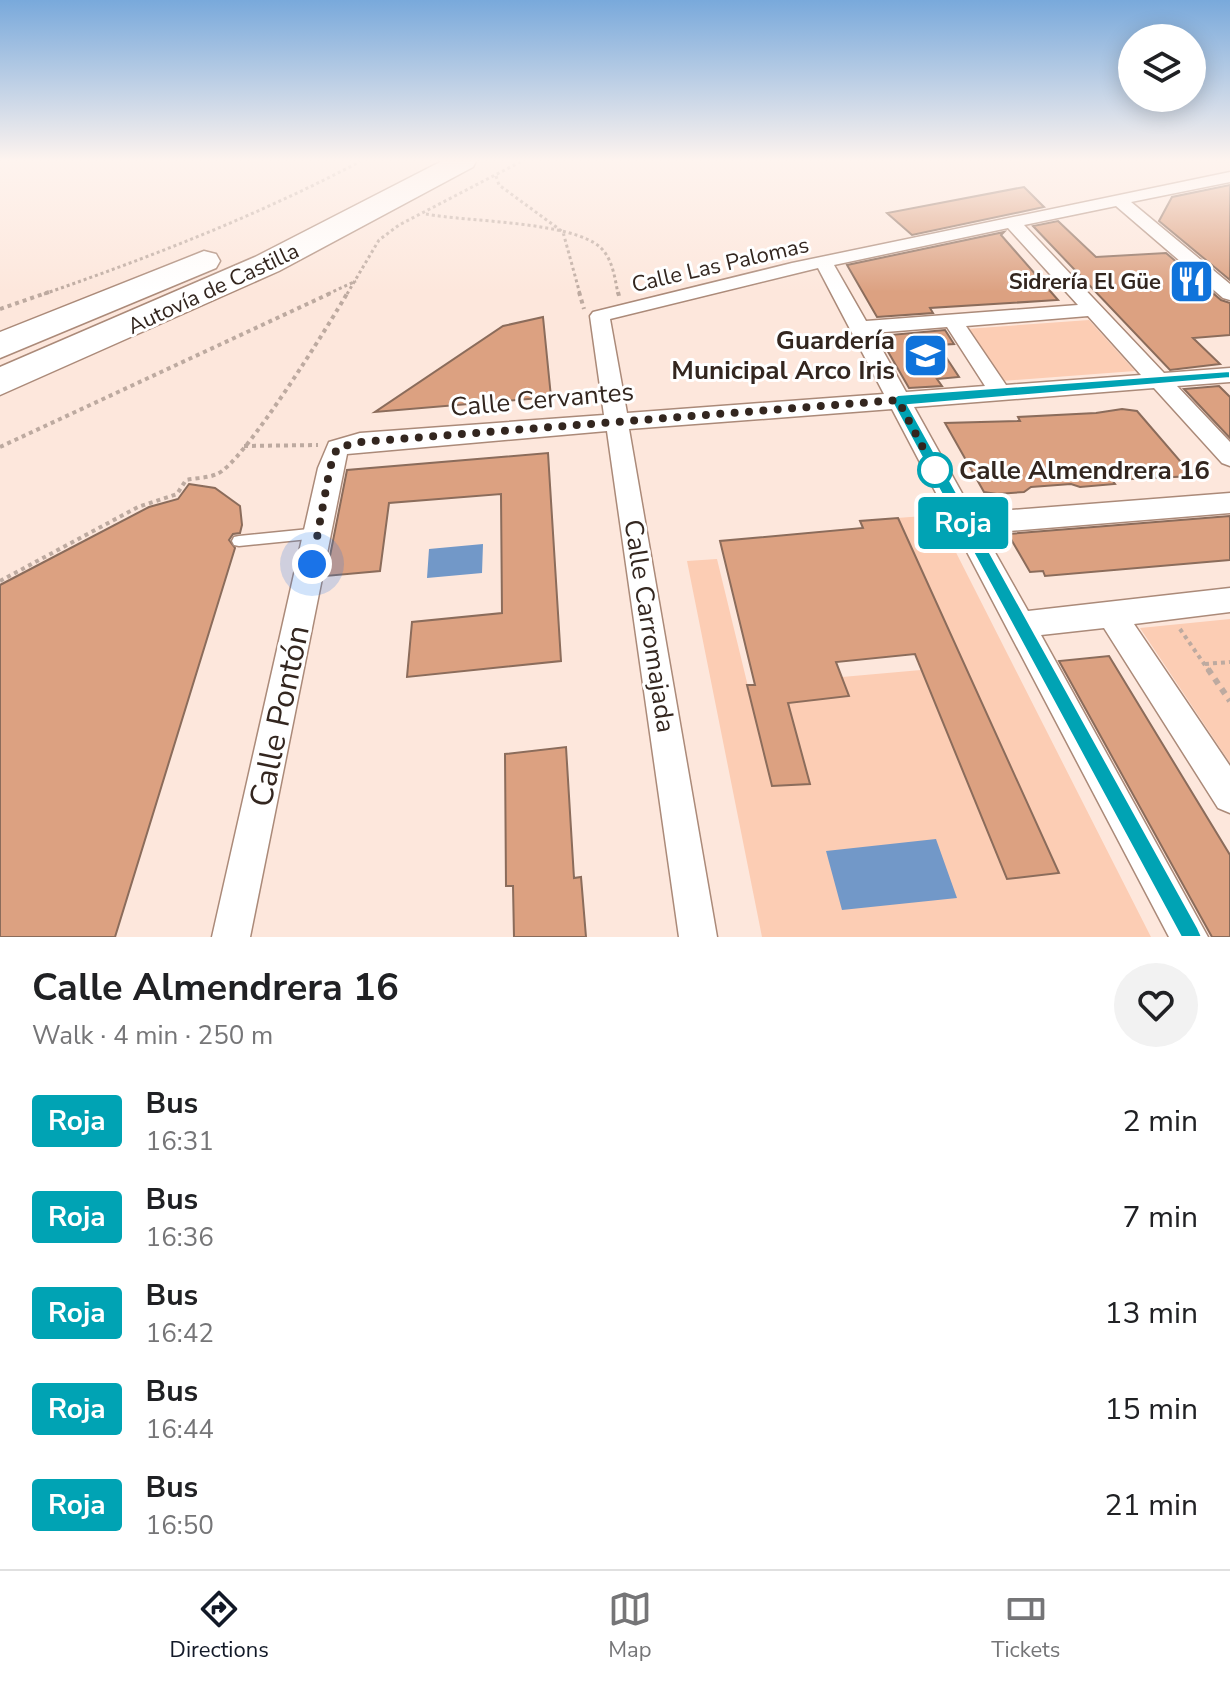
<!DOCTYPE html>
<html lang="en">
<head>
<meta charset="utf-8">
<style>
	body { margin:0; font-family:"Nunito Sans",sans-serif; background:#f2f2f2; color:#202124; height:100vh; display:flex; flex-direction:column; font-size:30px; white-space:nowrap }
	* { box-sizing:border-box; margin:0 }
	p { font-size:26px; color:#757577 }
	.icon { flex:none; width:44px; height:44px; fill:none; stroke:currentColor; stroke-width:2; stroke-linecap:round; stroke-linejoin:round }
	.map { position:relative; height:937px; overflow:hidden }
	.panel { display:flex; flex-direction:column; background:#fff; flex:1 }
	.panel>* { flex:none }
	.badge { padding:0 16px; border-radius:6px; font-size:28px; line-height:52px }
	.buttons { position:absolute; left:1118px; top:24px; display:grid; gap:16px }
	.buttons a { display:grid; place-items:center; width:88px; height:88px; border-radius:50%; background:#fff; box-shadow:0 4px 20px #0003; font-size:40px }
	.you { position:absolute; width:40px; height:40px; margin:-20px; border:6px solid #fff; border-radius:50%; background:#1a73e8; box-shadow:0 0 0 12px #1a73e833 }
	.map>.badge { position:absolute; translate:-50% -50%; box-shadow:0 0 0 4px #fff }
	.round { display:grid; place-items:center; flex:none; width:84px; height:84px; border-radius:42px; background:#f2f2f2 }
	.headline { display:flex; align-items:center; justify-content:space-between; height:136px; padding:0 32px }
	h1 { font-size:38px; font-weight:700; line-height:60px }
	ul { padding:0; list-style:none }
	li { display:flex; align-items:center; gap:24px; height:96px; padding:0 32px }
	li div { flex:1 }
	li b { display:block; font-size:30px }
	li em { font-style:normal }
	li .badge { min-width:88px; font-weight:700; text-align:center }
	.dock { display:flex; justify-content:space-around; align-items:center; height:112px; border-top:2px solid #e0e0e0; background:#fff; font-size:22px; color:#757577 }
	.dock a { display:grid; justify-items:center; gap:4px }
	.dock .on { color:#111827 }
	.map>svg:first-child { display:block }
</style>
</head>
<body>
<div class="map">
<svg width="1230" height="937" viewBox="0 0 1230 937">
	<rect width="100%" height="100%" fill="#fde7dc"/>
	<path fill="#fccdb4" d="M1089,320L1135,371L1002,381L966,329Z
		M937,515L1151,937H762L687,561L717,559L772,785L810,783L788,703L848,696L842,677L921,670L1007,879L1059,872L897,518Z
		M1230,619V763L1140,628Z"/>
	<path fill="#7298c8" d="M483,544L482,573L427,578L429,549Z
		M936,839L957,898L842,910L826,851Z"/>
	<path fill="#dca181" stroke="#8b6c5b" stroke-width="2" d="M1230,185V280L1159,221L1172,197Z
		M1024,187L1044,207L912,235L887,213Z
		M1058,221L1096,257L1166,253L1221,300L1230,303V335L1193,338L1220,364L1170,370L1033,226Z
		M1004,232L1001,235L1058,300L930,308L933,313L877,317L847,265Z
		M543,317L551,397L375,412L503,326Z
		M945,330L954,344L938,345L959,377L937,379L942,386L909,388L879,336Z
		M1219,386L1230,397V438L1184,389Z
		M1122,409L1137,411L1193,476L1112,480L1115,484L1080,487L1071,484L1031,487L1024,492L997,494L984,492L945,423L1020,421L1018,417L1096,413Z
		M548,453L561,661L407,677L412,622L502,613L501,494L389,503L380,571L326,576L347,470Z
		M189,484L215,488L240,506L242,525L240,533L233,534L229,540L235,548L115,937H0V585L149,507L178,499Z
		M1230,516V560L1045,576L1043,571L1030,572L1008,534Z
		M898,518L1059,873L1007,879L915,654L836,662L849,696L788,703L810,784L772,786L747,685H755L720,541L863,528L860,521Z
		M1109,656L1230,855V937H1212L1059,661Z
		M566,747L574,878L581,877L586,937H514L513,886H506L505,754Z"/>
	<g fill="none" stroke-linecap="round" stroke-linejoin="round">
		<defs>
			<path id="lane" d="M319,528L324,529L325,533L324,537L319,538L239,546L234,545L232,541L234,537L239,536Z"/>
			<path id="street" d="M1230,172V182L1131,202L1230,284V300L1223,298L1116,206L1024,225L1164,373L1230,368V382L1177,386L1230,442V466L1222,463L1154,388L914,407L973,513L1230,493V513L984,533L1028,611L1230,588V612L1134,624L1230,766V813L1218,808L1104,628L1041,635L1208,937H1169L892,409L629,429L717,937H679L607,431L347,454L250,937H212L318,468L329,442L360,433L604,415L590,316L593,312L792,263ZM1008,228L1078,305L866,321L834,265ZM818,268L884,394L627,413L610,319ZM1088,316L1141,375L1006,385L966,326ZM947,327L985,386L906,392L873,333Z"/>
			<path id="highway" d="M442,161H476L473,167L279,271L0,395V367L255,257Z
				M204,251L216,254L220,261L216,268L0,358V332Z"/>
		</defs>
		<use href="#lane" stroke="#ab8a79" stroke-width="3"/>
		<use href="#street" stroke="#ab8a79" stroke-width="3"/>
		<use href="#highway" stroke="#ab8a79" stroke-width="3"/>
		<path stroke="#bdaaa0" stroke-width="3" stroke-dasharray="3 3" stroke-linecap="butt" d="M496,176L499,185L563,232L580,294
			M426,214C467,222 573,221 601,248C613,260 615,279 618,294
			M44,294C153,256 259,215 361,161
			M328,294L356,281
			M347,294L379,240L399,225L522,161"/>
		<path stroke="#bdaaa0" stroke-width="4" stroke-dasharray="4 4" stroke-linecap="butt" d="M579,292L584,309
			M618,292L619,296
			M0,309L49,292
			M244,446L318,445
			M0,447L333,292
			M0,581L138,507L177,494L186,480C196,478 208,478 217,474C243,464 330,323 348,292
			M1180,629L1209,671
			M1205,664L1230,662"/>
		<path stroke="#bdaaa0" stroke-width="6" stroke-dasharray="6 6" stroke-linecap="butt" d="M1208,669L1230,701"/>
		<use href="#lane" fill="#fff" fill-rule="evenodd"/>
		<use href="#street" fill="#fff" fill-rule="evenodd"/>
		<use href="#highway" fill="#fff" fill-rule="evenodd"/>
	</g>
	<linearGradient id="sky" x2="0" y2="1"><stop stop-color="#79a9db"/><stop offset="0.55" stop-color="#fef4ef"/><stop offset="1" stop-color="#fef4ef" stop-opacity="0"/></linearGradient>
	<rect width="1230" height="292" fill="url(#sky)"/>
	<path fill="#00a3b4" stroke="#fff" stroke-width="2" d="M1230,371V378L908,405L1198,928L1202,937H1181L891,400L898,395Z"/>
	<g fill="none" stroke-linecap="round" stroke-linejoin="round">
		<path stroke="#33261f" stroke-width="8" stroke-dasharray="0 14.4" d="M312,564L330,468L337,448L360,442L898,400L941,482L935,470"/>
	</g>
	<defs>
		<symbol id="restaurant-square" viewBox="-11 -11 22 22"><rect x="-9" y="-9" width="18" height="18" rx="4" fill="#0f73db" stroke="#fff"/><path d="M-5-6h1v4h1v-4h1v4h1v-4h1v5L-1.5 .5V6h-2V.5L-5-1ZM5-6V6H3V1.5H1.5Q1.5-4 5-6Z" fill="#fff"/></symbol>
		<symbol id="school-square" viewBox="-11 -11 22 22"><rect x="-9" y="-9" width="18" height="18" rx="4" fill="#0f73db" stroke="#fff"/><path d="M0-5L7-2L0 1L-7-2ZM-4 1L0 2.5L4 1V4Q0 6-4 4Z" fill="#fff"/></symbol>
	</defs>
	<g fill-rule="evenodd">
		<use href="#restaurant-square" x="1166" y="256" width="51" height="51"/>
		<use href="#school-square" x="900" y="330" width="51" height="51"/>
	</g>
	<circle fill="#fff" stroke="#00a3b4" stroke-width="4" cx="935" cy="470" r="16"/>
	<g text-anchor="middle" stroke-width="6" stroke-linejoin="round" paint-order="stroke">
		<g font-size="22" fill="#33261f" stroke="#fff">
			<text transform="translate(720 264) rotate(-13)" y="8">Calle Las Palomas</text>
			<text transform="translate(213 288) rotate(-25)" y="8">Autovía de Castilla</text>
		</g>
		<g font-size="22" font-weight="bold" fill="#33261f" stroke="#fff" text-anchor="end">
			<text x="1161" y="289">Sidrería El Güe</text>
		</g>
		<g font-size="26" font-weight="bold" fill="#33261f" stroke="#fff" text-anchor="end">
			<text x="895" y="349">Guardería<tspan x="895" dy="30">Municipal Arco Iris</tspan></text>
		</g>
		<g font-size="26" fill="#33261f" stroke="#fff">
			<text transform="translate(542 399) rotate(-5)" y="9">Calle Cervantes</text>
			<text transform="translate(650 626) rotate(81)" y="9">Calle Carromajada</text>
		</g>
		<g font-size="26" font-weight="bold" fill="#33261f" stroke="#fff" text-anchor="start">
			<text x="959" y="479">Calle Almendrera 16</text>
		</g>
		<g font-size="32" fill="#33261f" stroke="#fff">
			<text transform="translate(279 716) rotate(-78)" y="11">Calle Pontón</text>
		</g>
	</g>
</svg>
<div class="buttons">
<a><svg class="icon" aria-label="layers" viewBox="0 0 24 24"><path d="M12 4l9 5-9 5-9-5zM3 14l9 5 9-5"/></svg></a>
</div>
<div class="you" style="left:312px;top:564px"></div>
<b class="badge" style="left:963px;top:523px;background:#00a3b4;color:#fff">Roja</b>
</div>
<section class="panel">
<div class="headline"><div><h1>Calle Almendrera 16</h1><p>Walk · 4 min · 250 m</p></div><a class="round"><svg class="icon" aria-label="heart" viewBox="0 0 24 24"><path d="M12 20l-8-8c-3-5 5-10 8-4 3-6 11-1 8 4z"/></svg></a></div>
<ul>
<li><span class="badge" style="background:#00a3b4;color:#fff">Roja</span><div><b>Bus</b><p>16:31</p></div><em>2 min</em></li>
<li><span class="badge" style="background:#00a3b4;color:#fff">Roja</span><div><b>Bus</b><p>16:36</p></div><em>7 min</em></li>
<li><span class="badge" style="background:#00a3b4;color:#fff">Roja</span><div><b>Bus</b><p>16:42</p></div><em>13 min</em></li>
<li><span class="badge" style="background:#00a3b4;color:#fff">Roja</span><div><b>Bus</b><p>16:44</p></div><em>15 min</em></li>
<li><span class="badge" style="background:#00a3b4;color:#fff">Roja</span><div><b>Bus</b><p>16:50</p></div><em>21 min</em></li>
</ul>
</section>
<nav class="dock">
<a class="on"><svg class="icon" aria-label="directions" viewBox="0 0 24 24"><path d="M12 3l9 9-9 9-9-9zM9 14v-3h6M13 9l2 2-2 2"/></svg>Directions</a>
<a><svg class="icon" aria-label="map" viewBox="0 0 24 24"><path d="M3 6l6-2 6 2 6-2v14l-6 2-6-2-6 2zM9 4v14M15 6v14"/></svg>Map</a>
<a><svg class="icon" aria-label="tickets" viewBox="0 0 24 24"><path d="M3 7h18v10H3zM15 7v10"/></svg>Tickets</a>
</nav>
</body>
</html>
